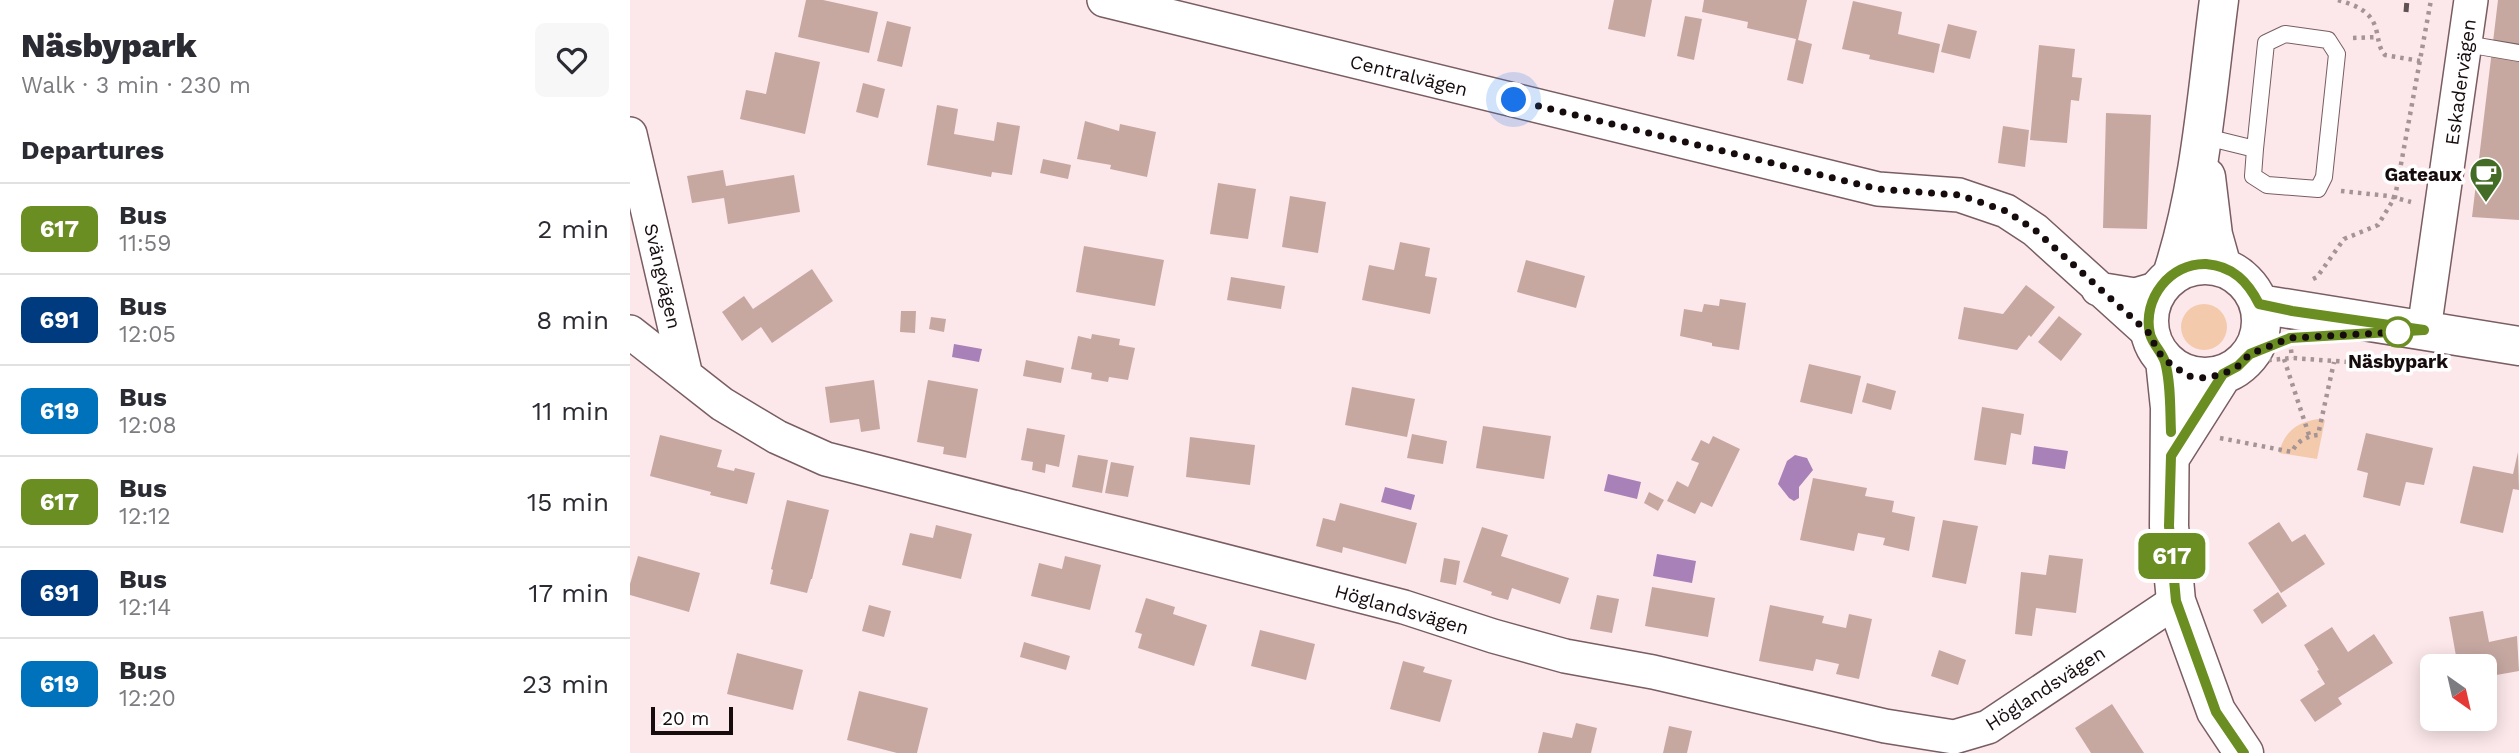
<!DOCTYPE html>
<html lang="en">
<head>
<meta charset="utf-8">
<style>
	body { margin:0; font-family:"Work Sans",sans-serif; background:#f7f7f7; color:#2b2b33; height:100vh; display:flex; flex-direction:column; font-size:26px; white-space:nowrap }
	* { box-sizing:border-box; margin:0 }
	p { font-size:23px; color:#7c7c81 }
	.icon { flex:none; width:38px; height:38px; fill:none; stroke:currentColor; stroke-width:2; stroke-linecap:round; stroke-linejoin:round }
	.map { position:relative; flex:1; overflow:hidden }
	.panel { display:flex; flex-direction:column; background:#fff; width:630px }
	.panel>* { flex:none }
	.badge { padding:0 14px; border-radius:10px; font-size:24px; line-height:46px }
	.needle { width:46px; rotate:146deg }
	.controls { position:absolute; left:1790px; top:654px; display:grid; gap:14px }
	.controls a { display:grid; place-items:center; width:77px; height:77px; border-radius:10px; background:#fff; box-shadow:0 4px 18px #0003; font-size:35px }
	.scale { position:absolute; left:21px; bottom:18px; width:82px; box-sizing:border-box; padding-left:7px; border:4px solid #160b0d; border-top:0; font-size:19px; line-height:24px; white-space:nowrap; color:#160b0d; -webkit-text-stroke:5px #fff; paint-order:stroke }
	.you { position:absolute; width:35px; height:35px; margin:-18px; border:5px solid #fff; border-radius:50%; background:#1a73e8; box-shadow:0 0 0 10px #1a73e833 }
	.map>.badge { position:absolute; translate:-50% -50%; box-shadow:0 0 0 4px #fff }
	h2 { padding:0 21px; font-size:26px; line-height:63px }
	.round { display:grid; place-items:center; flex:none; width:74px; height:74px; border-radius:10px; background:#f7f7f7 }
	.head { display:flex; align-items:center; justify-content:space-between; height:119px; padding:0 21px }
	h1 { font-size:33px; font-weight:800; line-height:52px }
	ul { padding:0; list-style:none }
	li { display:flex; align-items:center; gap:21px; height:91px; padding:0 21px; border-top:2px solid #e1e1e2 }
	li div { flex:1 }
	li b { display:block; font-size:26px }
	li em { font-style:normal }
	li .badge { min-width:77px; font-weight:700; text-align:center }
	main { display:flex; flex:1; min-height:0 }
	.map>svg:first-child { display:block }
</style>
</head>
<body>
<main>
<section class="panel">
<div class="head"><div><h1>Näsbypark</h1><p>Walk · 3 min · 230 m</p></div><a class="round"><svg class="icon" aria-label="heart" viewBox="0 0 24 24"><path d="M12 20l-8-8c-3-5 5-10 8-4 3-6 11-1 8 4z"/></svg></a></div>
<h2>Departures</h2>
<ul>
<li><span class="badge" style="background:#6b8e23;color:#fff">617</span><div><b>Bus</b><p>11:59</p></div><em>2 min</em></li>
<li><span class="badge" style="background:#003b80;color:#fff">691</span><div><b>Bus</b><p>12:05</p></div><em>8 min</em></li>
<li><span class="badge" style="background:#0072bc;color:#fff">619</span><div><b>Bus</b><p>12:08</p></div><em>11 min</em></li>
<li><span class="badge" style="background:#6b8e23;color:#fff">617</span><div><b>Bus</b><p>12:12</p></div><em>15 min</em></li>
<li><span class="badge" style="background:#003b80;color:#fff">691</span><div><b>Bus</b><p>12:14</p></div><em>17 min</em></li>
<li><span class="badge" style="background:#0072bc;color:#fff">619</span><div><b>Bus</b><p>12:20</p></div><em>23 min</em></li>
</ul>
</section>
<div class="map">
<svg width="1889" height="753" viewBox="0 0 1889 753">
	<rect width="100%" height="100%" fill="#fce8eb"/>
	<path fill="#f4caac" d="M1551 327a23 23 0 1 1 46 0a23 23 0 1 1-46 0Z
		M1688,419L1695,420L1687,459L1649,453C1654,432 1667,422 1688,419Z"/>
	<path fill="#a881b8" d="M324,344L352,349L349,362L322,357Z
		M1404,446L1438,451L1435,469L1402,464Z
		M1165,455L1177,458L1183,470L1169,487V498L1164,501L1159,498L1148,484L1157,461Z
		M978,474L1011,482L1007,499L974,491Z
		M755,487L785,495L781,510L751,502Z
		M1027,554L1066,561L1062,583L1023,576Z"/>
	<path fill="#c6a8a1" d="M176,0H193L248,12L239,53L168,37Z
		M984,0H1022L1015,37L978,29Z
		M1074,0H1177L1168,40L1182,44L1173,84L1157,80L1166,39L1117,28L1118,22L1072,12Z
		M1868,0H1889V220L1842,217Z
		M1223,1L1272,12L1268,34L1310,44L1304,73L1239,59L1240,55L1212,49Z
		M1055,16L1072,19L1064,60L1047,56Z
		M257,21L281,27L272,67L247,61Z
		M1318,24L1347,31L1340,59L1311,52Z
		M1409,45L1445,49L1442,77L1452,78L1449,101L1441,100L1437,143L1400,140Z
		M145,52L190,62L175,134L110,119L116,90L136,94Z
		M233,83L255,89L248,118L226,112Z
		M307,105L328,109L324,134L364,141L367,122L390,126L382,175L362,172L361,177L297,165Z
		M1476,113L1521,115L1517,229L1473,228Z
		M455,121L489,131L490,124L526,132L517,177L480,169L481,165L447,159Z
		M1373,126L1399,130L1395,167L1368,163Z
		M413,159L441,165L438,179L410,173Z
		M93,170L96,186L164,175L170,212L98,224L94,198L62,203L57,176Z
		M588,183L626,189L618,239L580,234Z
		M660,196L696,202L688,253L652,247Z
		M770,242L800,248L795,276L807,278L800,314L732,300L739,265L764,270Z
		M454,246L534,260L525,306L446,292Z
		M896,260L955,276L946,308L887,292Z
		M182,269L203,301L142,343L131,327L112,341L92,312L114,296L123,309Z
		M601,277L655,286L651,309L597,300Z
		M1396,285L1425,307L1401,337L1399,335L1387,350L1328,339L1334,307L1373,314Z
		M1090,299L1116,303L1109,350L1082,346V343L1050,336L1054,309L1072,312L1074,304L1089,306Z
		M271,311H286L285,333L270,332Z
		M1429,316L1452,334L1431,361L1408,342Z
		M301,317L316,319L314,332L299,329Z
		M462,334L490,339L489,345L505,348L498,380L479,377L478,382L461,379L462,373L441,369L448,336L461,339Z
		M396,360L434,368L431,383L393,376Z
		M1179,364L1231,376L1222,414L1170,402Z
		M244,380L250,429L231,432L229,419L200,423L195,387Z
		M298,380L348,389L336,458L313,454L314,447L287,442Z
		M1237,383L1266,391L1261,410L1232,402Z
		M722,387L785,399L777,437L715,425Z
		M1352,407L1394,414L1391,435L1381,433L1376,465L1344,460Z
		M853,426L921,436L914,479L846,468Z
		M397,428L435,435L429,467L416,464L415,473L402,470L403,462L391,460Z
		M1736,433L1803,448L1794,485L1776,482L1770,506L1733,497L1738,473L1727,470Z
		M782,434L817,441L813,464L777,458Z
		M30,435L92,450L87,467L104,471L105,468L125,473L117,504L80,495L81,492L20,476Z
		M1083,436L1110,449L1082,507L1071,502L1065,514L1037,501L1047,481L1058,487L1069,463L1061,460L1071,440L1079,444Z
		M560,437L625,445L620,485L556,477Z
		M1888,452L1889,490L1883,489L1873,533L1830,523L1843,466L1883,474Z
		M448,455L478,460L472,493L442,487Z
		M481,462L504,466L498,497L475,493Z
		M1183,478L1237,488L1235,496L1264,501L1262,512L1285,517L1279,551L1253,545L1255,538L1228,533L1224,551L1170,540Z
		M1019,492L1034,500L1028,511L1014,503Z
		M157,500L199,510L182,579H181L177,593L140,584L143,570L141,569Z
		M710,503L787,523L776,564L713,547L712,553L686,546L693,518L705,521Z
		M1313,520L1348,526L1336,584L1302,577Z
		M1649,522L1662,542L1675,534L1695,564L1651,593L1618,543Z
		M306,525L342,534L331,579L272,565L280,533L303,538Z
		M852,527L878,535L871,556L939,578L930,604L882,588L878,600L861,595L862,592L833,582Z
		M1419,555L1453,559L1446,613L1406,608L1402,636L1385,634L1391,572L1416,575Z
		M8,556L70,573L59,612L0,595V584Z
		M435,556L471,565L460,610L401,596L409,563L432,569Z
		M814,558L830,561L826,585L810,582Z
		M1022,587L1085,598L1078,637L1015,626Z
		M1648,592L1657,606L1632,624L1623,610Z
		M967,595L989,599L982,633L960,629Z
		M516,598L545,607L543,614L577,625L564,666L508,648L512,634L505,632Z
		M239,605L261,611L254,637L232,631Z
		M1140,605L1194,616L1192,623L1216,628L1219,614L1242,619L1229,679L1206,674L1209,664L1186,659L1183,671L1129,661Z
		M1853,611L1859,642L1887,636L1889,671L1855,677V667H1828L1819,617Z
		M1702,627L1718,652L1744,634L1763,663L1708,698L1712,704L1685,722L1670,700L1695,684L1687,671L1689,670L1674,645Z
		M630,630L685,644L676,680L621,666Z
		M394,642L440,656L436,670L390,657Z
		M1309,650L1336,660L1328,685L1301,676Z
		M107,653L173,670L163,710L97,694Z
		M773,661L795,667L793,672L822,680L810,722L760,709Z
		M229,691L298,708L287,753H267L217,740Z
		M1482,704L1514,753H1461L1445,728Z
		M946,723L967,728L961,753H908L913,732L942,738Z
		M1039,726L1062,731L1057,753H1033Z"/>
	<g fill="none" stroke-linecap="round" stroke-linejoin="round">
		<defs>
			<path id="service" d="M1836,44L1889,53
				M1572,136L1625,149L1623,176L1637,185L1688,189L1694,177L1707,54L1698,40L1655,34L1636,43L1625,149"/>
			<path id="minor" d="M474,0L1248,189L1329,195L1376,211L1405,230L1521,335
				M0,134L56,376
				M1468,289L1505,295L1529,288
				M1794,330L1841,0
				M0,332L92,404L147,437L196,459L774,607L863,636L935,656L1023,672L1255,726L1324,737L1358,727L1546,601"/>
			<path id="tertiary" d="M1576,177L1583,235L1592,267
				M1519 321a56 56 0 1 1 112 0a56 56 0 1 1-112 0Z
				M1542,275C1571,187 1577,91 1589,0
				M1629,304L1889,346
				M1535,360L1540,408L1539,526L1546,601L1586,711L1614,753
				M1541,456L1593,374"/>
		</defs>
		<use href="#service" stroke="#795d62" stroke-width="18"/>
		<use href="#minor" stroke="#795d62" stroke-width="36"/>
		<use href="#tertiary" stroke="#795d62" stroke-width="41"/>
		<path stroke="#a49496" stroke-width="4.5" stroke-dasharray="3.5 5" stroke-linecap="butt" d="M1708,0C1724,5 1741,10 1746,29C1749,39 1748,47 1755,55L1790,61
			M1723,38L1747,37
			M1711,191L1759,196L1781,202
			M1683,279L1687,277L1714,239L1748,225L1765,197L1801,0
			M1660,341L1662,358
			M1654,359L1679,435
			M1623,368L1640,360L1662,358L1805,368
			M1590,438L1662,452C1667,441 1677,436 1688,435L1704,362"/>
		<use href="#service" stroke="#fff" stroke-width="16"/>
		<use href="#minor" stroke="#fff" stroke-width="33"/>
		<use href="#tertiary" stroke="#fff" stroke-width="38"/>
		<path stroke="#5f5153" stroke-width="5" stroke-dasharray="9 9" stroke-linecap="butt" d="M1776,12L1777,0"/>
	</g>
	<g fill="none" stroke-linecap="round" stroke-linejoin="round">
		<defs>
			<path id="line" d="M1541,432C1540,410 1541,383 1535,362C1532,352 1523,345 1520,334C1512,299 1540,263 1576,264C1603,266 1618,282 1629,304L1662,311L1794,330L1660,338L1620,354L1608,366L1593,374L1541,456L1539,526L1546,601L1586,712L1614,753"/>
		</defs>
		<use href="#line" stroke="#fff" stroke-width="16"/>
		<use href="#line" stroke="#6b8e23" stroke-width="10"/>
		<path stroke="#160b0d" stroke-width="7" stroke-dasharray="0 12.6" d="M884,100L1248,189L1329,195L1376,211L1405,230L1521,335L1526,349L1535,360L1558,376L1574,378L1593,374L1608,366L1620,354L1660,338L1768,332"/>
	</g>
	<defs>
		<symbol id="cafe-pin" viewBox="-11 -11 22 30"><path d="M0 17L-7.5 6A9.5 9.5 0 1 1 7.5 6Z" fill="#456c27" stroke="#fff"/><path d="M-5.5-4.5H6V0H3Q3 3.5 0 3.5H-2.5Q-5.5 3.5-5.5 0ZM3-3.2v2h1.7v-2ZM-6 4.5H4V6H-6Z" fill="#fff"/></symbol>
	</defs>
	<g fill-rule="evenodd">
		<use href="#cafe-pin" x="1837" y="155" width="38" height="52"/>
	</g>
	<circle fill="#fff" stroke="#6b8e23" stroke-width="3.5" cx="1768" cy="332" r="14"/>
	<g text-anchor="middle" stroke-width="7" stroke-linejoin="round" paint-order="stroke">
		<g font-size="19" fill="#160b0d" stroke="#fff">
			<text transform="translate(779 75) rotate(14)" y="7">Centralvägen</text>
			<text transform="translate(1830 82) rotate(-82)" y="7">Eskadervägen</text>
			<text transform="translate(33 276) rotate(77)" y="7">Svängvägen</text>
			<text transform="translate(772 609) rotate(16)" y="7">Höglandsvägen</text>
			<text transform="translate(1415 688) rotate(-33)" y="7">Höglandsvägen</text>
		</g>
		<g font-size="19" font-weight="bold" fill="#160b0d" stroke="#fff" text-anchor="end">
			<text x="1832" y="181">Gateaux</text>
		</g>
		<g font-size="19" font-weight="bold" fill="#160b0d" stroke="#fff">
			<text x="1768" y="368">Näsbypark</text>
		</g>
	</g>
</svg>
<div class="controls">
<a><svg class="needle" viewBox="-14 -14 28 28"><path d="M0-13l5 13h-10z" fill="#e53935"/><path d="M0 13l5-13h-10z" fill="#7c7c81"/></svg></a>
</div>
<div class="scale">20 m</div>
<div class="you" style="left:884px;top:100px"></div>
<b class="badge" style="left:1542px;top:556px;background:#6b8e23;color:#fff">617</b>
</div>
</main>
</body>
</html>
